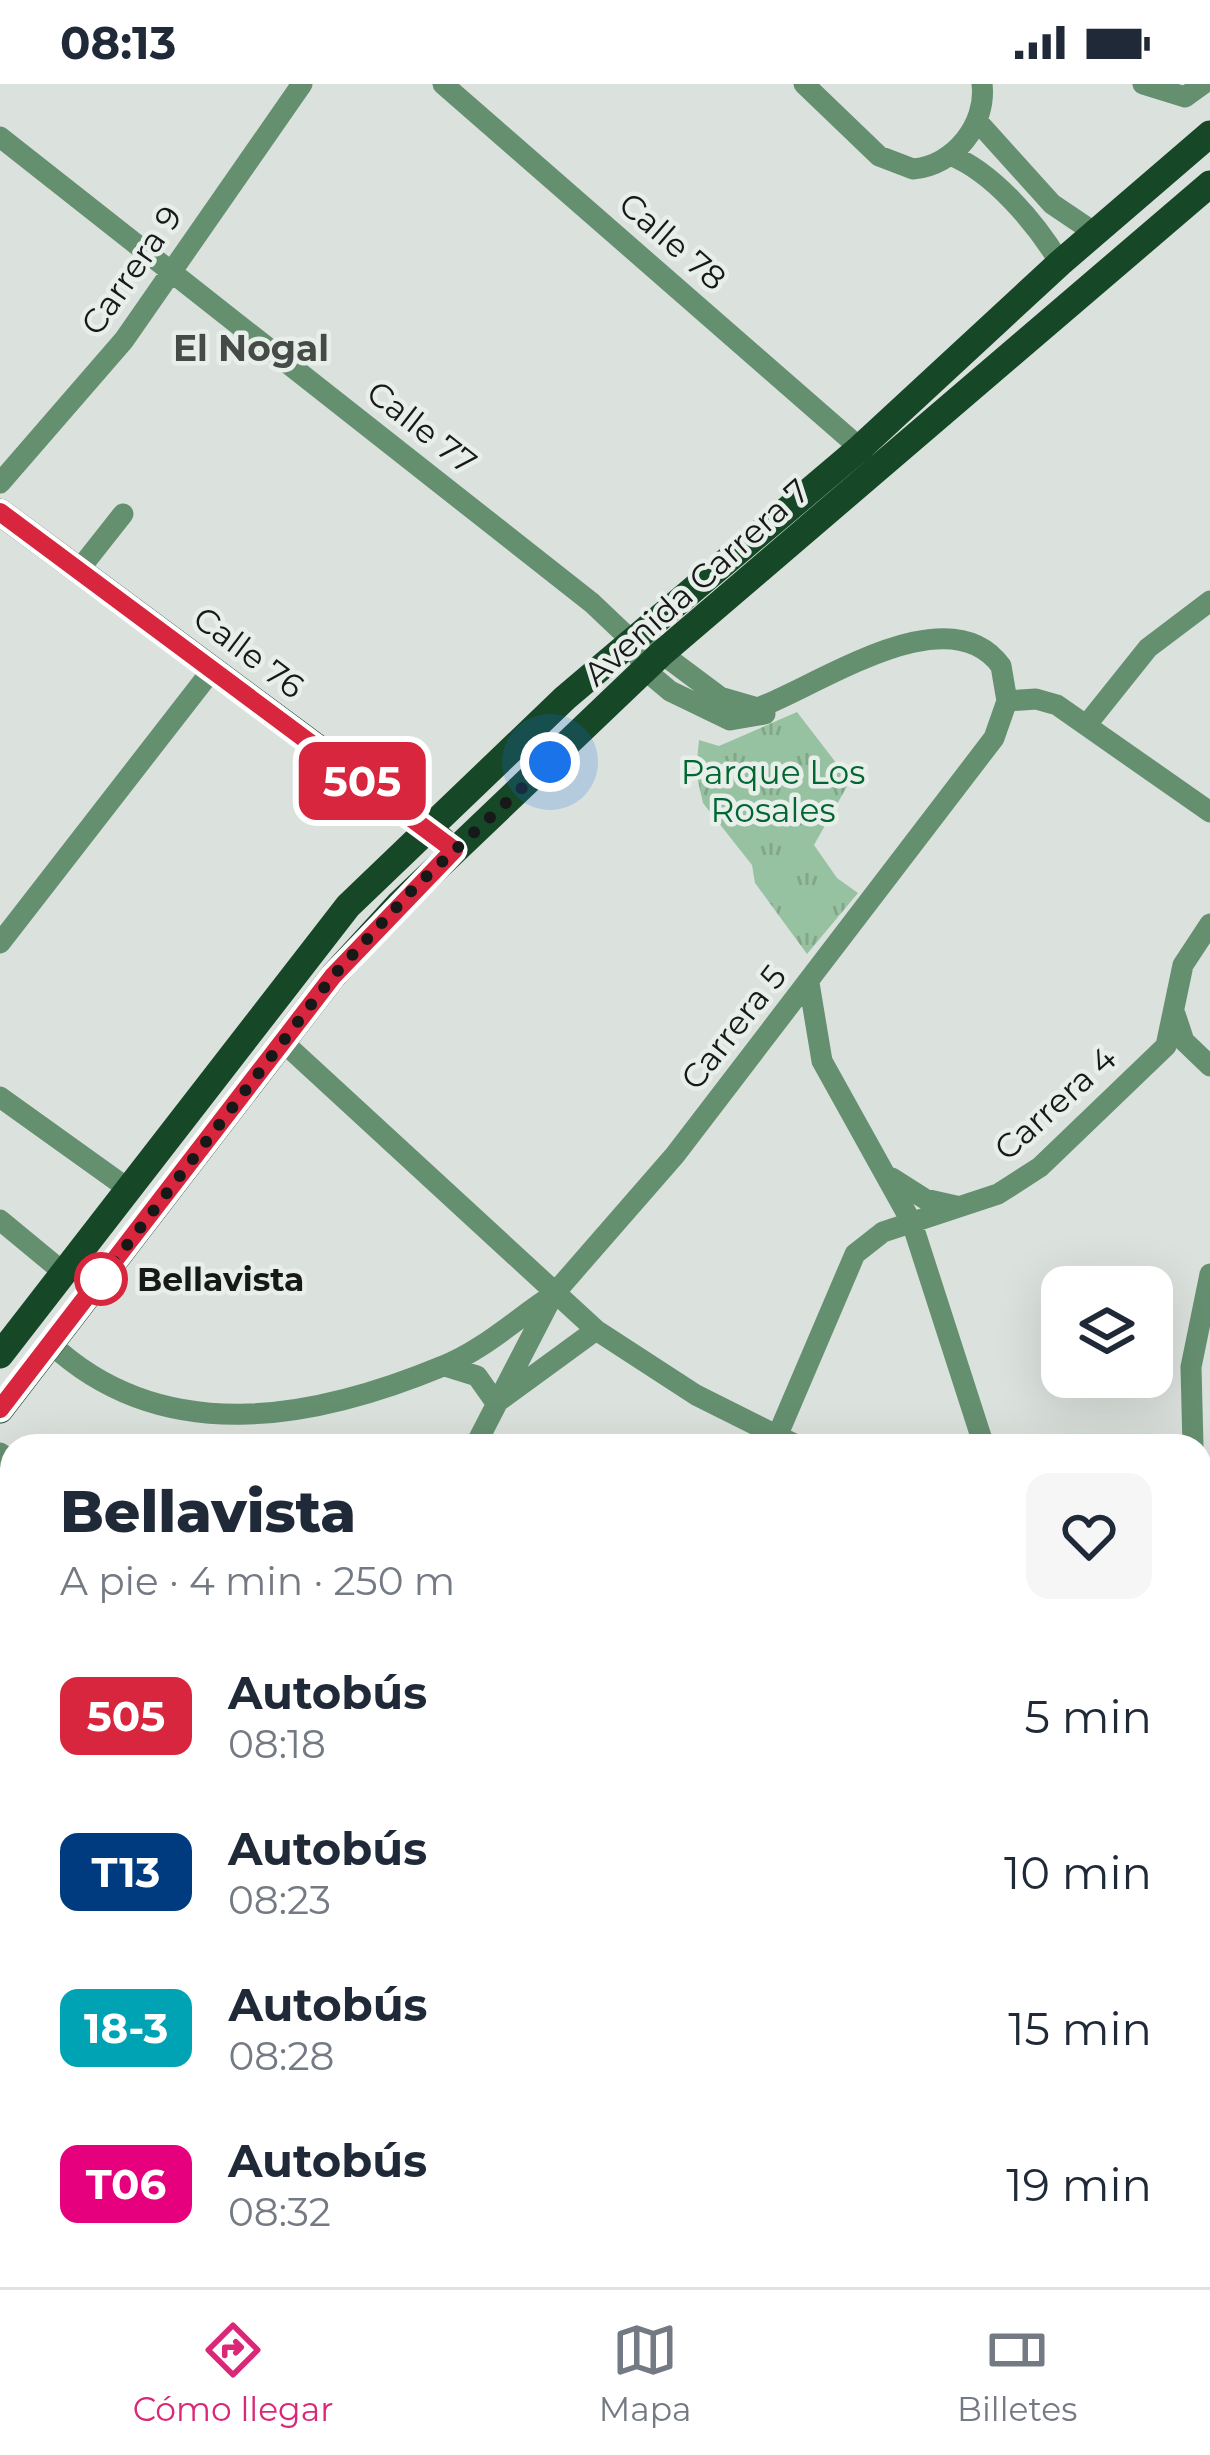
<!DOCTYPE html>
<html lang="es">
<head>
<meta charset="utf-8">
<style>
	body { margin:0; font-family:Montserrat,sans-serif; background:#f6f6f7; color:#1f2937; height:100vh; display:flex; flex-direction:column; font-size:45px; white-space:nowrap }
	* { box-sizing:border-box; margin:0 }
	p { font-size:39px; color:#747a83 }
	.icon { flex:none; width:66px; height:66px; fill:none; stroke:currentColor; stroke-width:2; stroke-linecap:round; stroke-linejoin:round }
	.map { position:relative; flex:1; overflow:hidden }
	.details { position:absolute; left:0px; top:1350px; width:1212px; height:855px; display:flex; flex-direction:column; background:#fff; border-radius:36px 36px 0 0; box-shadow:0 12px 48px #0002 }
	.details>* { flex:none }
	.badge { padding:0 24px; border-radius:18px; font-size:42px; line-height:78px }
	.buttons { position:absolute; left:1041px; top:1182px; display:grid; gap:24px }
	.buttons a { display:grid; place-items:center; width:132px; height:132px; border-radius:24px; background:#fff; box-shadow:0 12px 48px #0002; font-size:60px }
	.you { position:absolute; width:60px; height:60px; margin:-30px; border:9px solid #fff; border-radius:50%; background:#1a73e8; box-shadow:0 0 0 18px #1a73e833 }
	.map>.badge { position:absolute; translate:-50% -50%; box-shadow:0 0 0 6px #fff }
	.round { display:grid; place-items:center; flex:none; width:126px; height:126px; border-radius:24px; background:#f6f6f7 }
	.summary { display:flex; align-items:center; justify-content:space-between; height:204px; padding:0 60px }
	h1 { font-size:57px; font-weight:800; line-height:90px }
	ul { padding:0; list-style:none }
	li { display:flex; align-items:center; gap:36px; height:156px; padding:0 60px }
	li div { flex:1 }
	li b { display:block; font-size:45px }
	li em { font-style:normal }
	li .badge { min-width:132px; font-weight:700; text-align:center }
	.status { display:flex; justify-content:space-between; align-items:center; height:84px; padding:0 60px; background:#fff; direction:ltr }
	.status svg { height:33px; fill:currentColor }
	.tab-bar { display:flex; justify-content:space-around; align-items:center; height:168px; border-top:3px solid #e0e1e3; background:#fff; font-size:33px; color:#747a83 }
	.tab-bar a { display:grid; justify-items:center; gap:6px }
	.tab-bar .current { color:#db2777 }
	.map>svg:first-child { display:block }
</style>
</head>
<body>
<div class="status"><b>08:13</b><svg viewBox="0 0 49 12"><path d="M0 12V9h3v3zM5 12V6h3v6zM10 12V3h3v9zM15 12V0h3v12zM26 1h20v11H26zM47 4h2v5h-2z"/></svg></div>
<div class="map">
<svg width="1210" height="2203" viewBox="0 0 1210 2203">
	<defs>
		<pattern id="forest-firs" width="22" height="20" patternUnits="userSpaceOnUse" patternTransform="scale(3)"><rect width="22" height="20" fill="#97c2a1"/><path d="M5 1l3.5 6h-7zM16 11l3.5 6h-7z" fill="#81a68a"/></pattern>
		<pattern id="park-tufts" width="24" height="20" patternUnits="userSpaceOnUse" patternTransform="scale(3)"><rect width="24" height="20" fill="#97c2a1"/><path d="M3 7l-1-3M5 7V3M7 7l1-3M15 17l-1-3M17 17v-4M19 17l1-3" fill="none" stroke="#81a68a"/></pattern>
	</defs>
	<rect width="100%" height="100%" fill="#dbe1dc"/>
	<path fill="url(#forest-firs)" d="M1200,2101H1210L1209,2203H988L975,2193H1200Z"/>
	<path fill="url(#park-tufts)" d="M797,628L850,697L814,761L837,794L858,809L807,870L755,799L752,781L703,719L696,688L699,656L719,662Z"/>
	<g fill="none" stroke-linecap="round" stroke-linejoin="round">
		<path stroke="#6ea97d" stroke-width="6" d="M1200,2120L1210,2118"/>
		<path stroke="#659070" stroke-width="21" d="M443,0L860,364
			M804,0L879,72L913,85C954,82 987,40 982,0
			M1143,0L1185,13L1203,0
			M978,38L1052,120L1095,149
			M0,53L592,519L631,556L645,586L670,607L730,636L765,630
			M950,71C993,88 1036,139 1060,179
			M0,399L124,256L302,0
			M78,487L123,430
			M1007,617L1036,615L1057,621L1210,728
			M1088,639L1148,564L1210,517
			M0,859L212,586
			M809,899L822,977L912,1139L984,1362
			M1175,930L1184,957L1210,982
			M283,958L596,1246L696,1311L798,1362
			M0,1013L127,1104
			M892,1094L925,1115L956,1122
			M0,1136L63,1188
			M51,1260C163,1364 313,1336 443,1282C479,1268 512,1239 544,1217
			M445,1282L477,1292L496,1319L596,1246
			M475,1362L553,1211L675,1071L994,654L1007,617L1001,582C949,510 821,600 758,624L720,613L653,563
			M773,1362L855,1170L883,1148L998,1110L1040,1083L1166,962L1183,881L1210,840
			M1193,1362L1191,1283L1210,1190
			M0,1369L12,1378
			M1200,1402L1210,1450
			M1200,1821L1210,1818
			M0,2012L12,2019
			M1200,2096L1210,2097
			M318,2193L335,2203
			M94,2203L99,2193
			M374,2203L380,2193
			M673,2203L678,2193"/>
		<path stroke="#164727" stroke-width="27" d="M0,428L442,756
			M0,1271L348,822L565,614L860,364L1060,179L1210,50
			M0,1326L333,892L400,819L662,569L1210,100"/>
	</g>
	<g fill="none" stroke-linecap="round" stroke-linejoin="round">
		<defs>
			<path id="line" d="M0,428L454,766L333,892L0,1325"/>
		</defs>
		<use href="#line" stroke="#fff" stroke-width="27"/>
		<use href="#line" stroke="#d7263d" stroke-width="18"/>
		<path stroke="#171918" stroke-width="12" stroke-dasharray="0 21.6" d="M101,1195L333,892L416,802L550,678"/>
	</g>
	<circle fill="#fff" stroke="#d7263d" stroke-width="6" cx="101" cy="1195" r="24"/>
	<g text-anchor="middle" stroke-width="9" stroke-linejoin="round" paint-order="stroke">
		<g font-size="33" fill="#171918" stroke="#e8eee9">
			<text transform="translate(673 157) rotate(41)" y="12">Calle 78</text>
			<text transform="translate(131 186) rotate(-55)" y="12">Carrera 9</text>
			<text transform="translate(422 343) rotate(38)" y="12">Calle 77</text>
			<text transform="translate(696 498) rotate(-42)" y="12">Avenida Carrera 7</text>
			<text transform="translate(249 568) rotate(37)" y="12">Calle 76</text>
			<text transform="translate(733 943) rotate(-52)" y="12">Carrera 5</text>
			<text transform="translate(1055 1019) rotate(-42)" y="12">Carrera 4</text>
		</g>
		<g font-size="33" fill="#006731" stroke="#e8eee9">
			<text x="773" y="700">Parque Los<tspan x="773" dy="38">Rosales</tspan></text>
		</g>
		<g font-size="33" font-weight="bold" fill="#171918" stroke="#e8eee9" text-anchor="start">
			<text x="137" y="1207">Bellavista</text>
		</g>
		<g font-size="36" font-weight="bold" fill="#464b47" stroke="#e8eee9">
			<text x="251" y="277">El Nogal</text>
		</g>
	</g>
</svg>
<div class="buttons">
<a><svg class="icon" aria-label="layers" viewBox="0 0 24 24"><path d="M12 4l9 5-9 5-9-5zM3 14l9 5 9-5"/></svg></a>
</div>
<div class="you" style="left:550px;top:678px"></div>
<b class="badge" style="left:362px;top:697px;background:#d7263d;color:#fff">505</b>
<section class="details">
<div class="summary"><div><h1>Bellavista</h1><p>A pie · 4 min · 250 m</p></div><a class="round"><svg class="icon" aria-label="heart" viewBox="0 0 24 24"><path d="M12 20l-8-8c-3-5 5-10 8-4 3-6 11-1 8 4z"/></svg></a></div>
<ul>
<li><span class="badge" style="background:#d7263d;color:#fff">505</span><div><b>Autobús</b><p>08:18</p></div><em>5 min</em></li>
<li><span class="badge" style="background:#003b80;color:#fff">T13</span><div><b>Autobús</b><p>08:23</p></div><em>10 min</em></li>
<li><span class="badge" style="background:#00a3b4;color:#fff">18-3</span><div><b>Autobús</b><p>08:28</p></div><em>15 min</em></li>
<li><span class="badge" style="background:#e6007e;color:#fff">T06</span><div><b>Autobús</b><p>08:32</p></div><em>19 min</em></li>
</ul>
</section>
</div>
<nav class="tab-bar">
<a class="current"><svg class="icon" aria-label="directions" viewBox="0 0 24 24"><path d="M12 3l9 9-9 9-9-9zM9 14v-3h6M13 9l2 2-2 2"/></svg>Cómo llegar</a>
<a><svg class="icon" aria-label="map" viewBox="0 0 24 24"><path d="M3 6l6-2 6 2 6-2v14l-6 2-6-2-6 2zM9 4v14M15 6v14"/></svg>Mapa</a>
<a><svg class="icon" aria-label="tickets" viewBox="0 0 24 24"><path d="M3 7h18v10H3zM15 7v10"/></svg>Billetes</a>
</nav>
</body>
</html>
